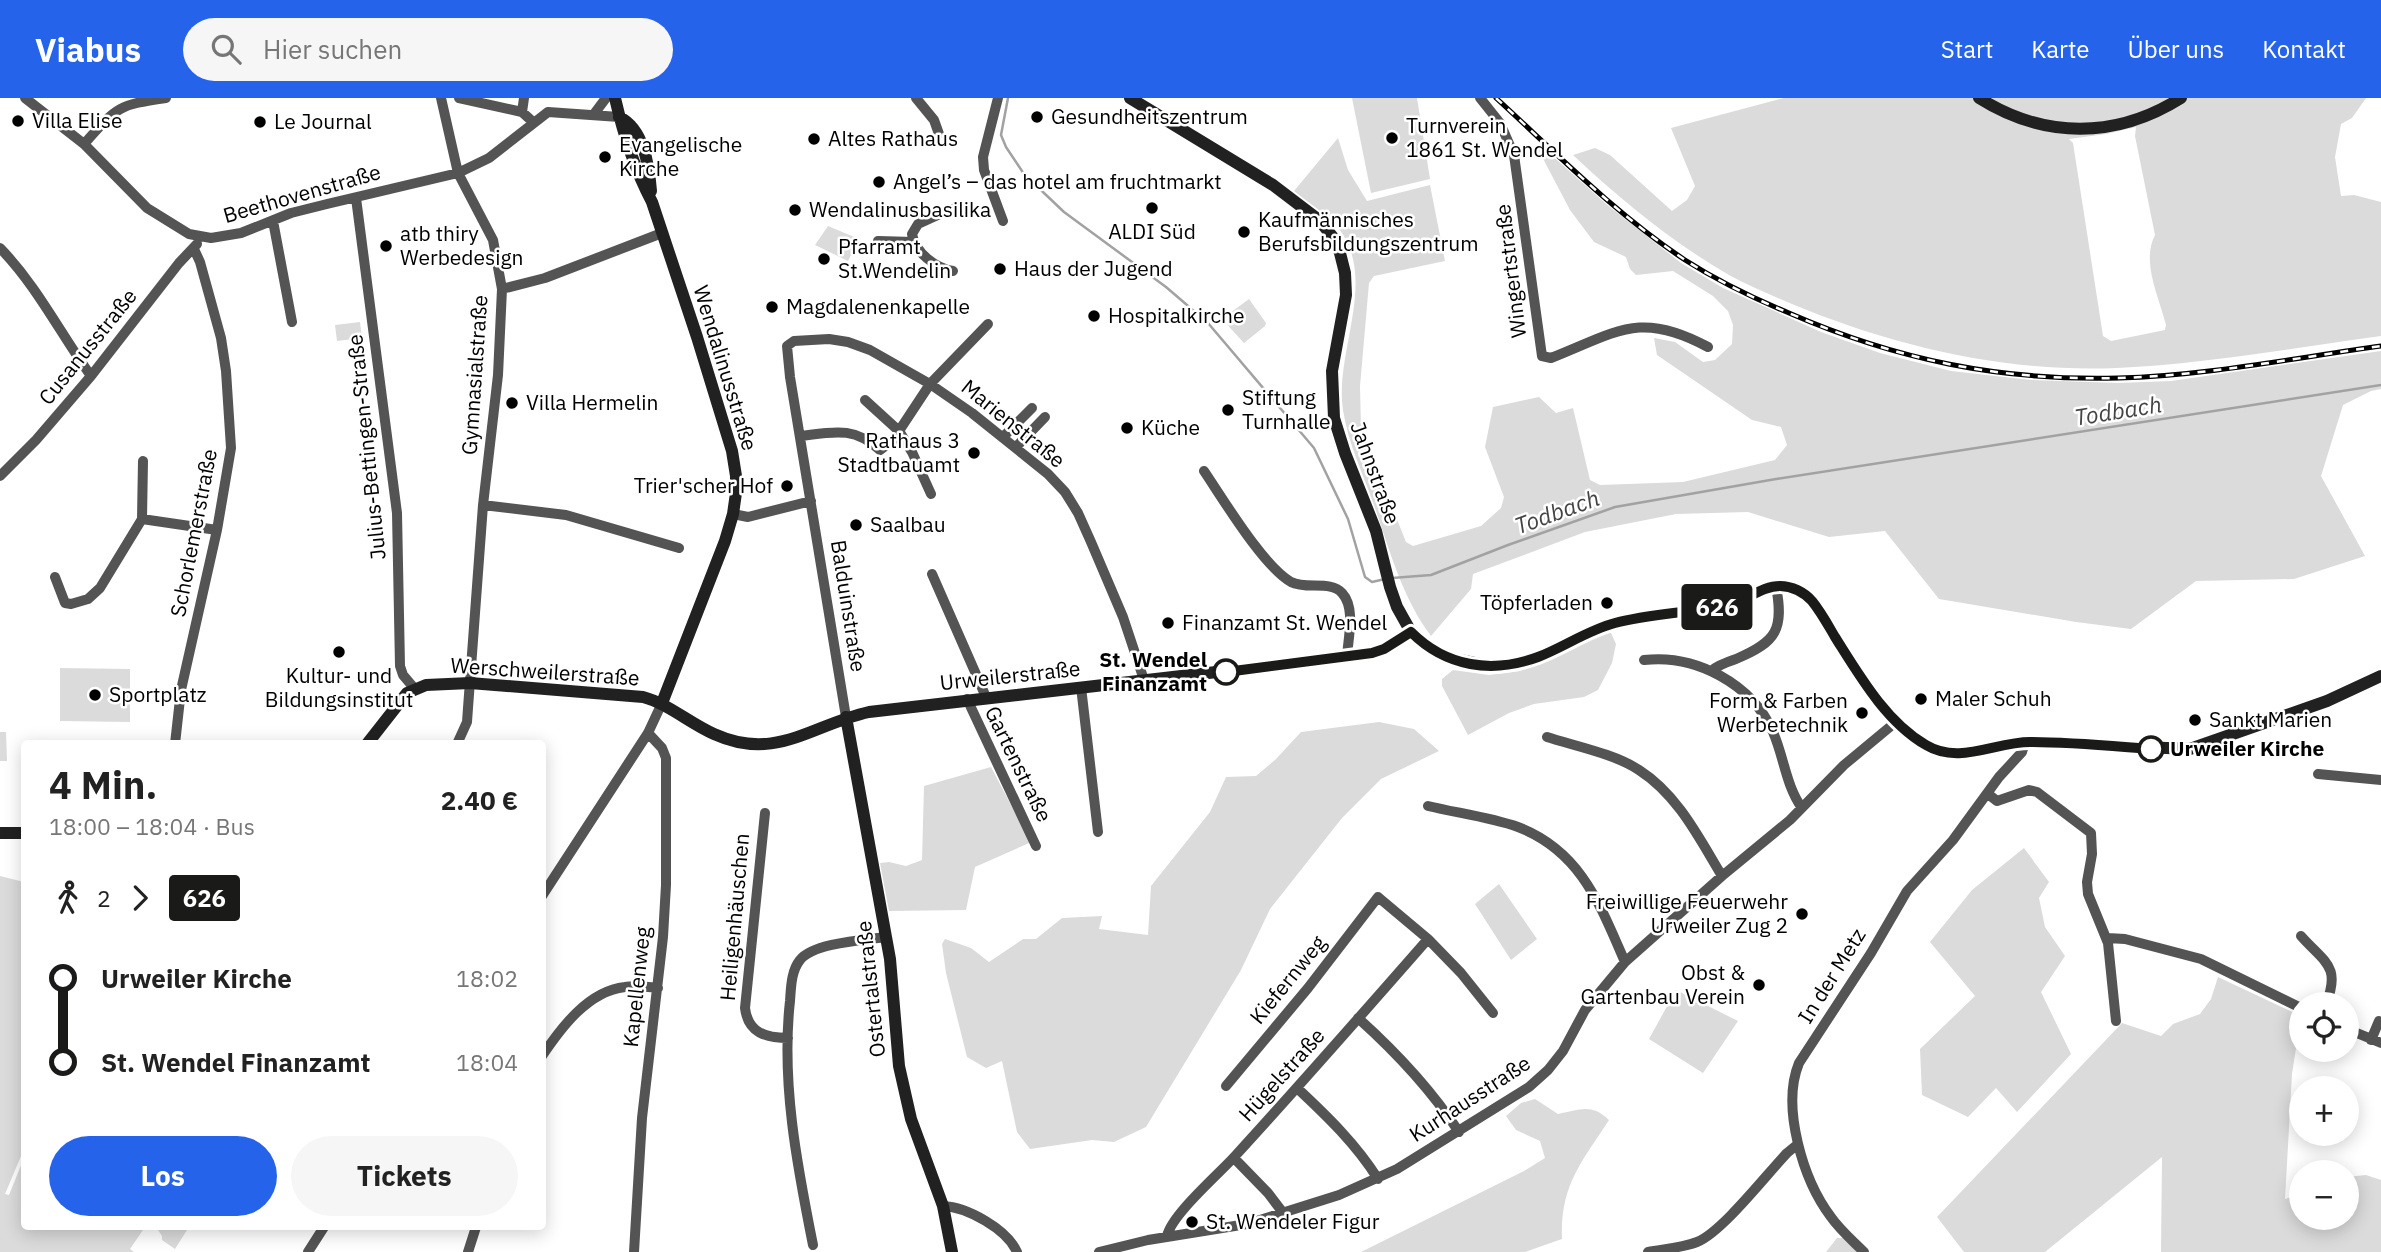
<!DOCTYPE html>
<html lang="de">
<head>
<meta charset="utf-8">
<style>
	body { margin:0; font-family:"IBM Plex Sans",sans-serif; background:#f6f6f6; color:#222; height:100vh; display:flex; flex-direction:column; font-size:26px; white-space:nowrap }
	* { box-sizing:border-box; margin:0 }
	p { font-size:23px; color:#767676 }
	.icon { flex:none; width:38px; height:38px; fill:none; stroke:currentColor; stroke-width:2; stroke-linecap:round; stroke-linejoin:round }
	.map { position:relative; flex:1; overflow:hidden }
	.sheet { position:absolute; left:21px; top:642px; width:525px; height:490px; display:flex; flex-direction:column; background:#fff; border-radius:7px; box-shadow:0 4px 18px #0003 }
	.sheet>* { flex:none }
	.badge { padding:0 14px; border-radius:5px; font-size:24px; line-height:46px }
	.fabs { position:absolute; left:2289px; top:894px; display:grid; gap:14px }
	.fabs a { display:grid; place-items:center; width:70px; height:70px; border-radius:50%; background:#fff; box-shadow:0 4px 18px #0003; font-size:35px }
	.map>.badge { position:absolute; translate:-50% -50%; box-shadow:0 0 0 4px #fff }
	.legs { display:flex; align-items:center; gap:10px; height:77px; padding:0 28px; font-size:23px }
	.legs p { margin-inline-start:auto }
	.summary { display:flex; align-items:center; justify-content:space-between; height:119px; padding:0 28px }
	h1 { font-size:38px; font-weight:700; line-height:52px }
	.button { display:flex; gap:14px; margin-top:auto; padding:14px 28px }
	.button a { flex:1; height:80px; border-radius:42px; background:#2563eb; color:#fff; font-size:28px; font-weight:700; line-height:80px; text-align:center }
	.button a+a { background:#f6f6f6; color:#222 }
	ul { padding:0 28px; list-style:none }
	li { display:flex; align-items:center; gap:24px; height:84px; font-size:26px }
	li i { display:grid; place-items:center; width:10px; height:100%; margin:0 9px; background:currentColor }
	li i::after { content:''; width:18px; height:18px; margin:-9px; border:5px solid; border-radius:50%; background:#fff }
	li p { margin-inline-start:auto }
	li:first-child i { background:linear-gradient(#0000 50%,currentColor 0) }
	li:last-child i { background:linear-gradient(currentColor 50%,#0000 0) }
	header { display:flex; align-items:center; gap:42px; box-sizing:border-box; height:98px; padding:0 35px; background:#2563eb; color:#fff }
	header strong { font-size:33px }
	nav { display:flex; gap:38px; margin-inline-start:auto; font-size:24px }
	.search { width:490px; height:63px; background:#f6f6f6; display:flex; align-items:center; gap:18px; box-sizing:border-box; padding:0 24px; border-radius:38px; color:#767676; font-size:26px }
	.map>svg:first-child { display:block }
</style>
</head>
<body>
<header>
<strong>Viabus</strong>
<div class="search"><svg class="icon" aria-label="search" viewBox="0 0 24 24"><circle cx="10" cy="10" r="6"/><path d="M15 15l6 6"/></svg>Hier suchen</div>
<nav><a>Start</a><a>Karte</a><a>Über uns</a><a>Kontakt</a></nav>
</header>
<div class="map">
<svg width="2381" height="1154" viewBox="0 0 2381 1154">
	<rect width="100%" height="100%" fill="#fff"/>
	<path fill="#dbdbdb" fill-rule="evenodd" d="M1352,0H1417L1430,81L1371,95Z
		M1784,0H2366L2352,20L2341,26L2335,59L2341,98L2354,97L2381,104V238C2294,250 2205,266 2117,270C2006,275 1893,248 1792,206C1771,197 1749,188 1729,177C1672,144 1621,102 1573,57L1595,50L1610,57L1672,113L1687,102L1695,88L1671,30ZM2136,29L2135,38L2155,137C2141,164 2159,199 2166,227L2165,232L2111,243L2103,238L2073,45L2069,41L2106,36Z
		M1338,40L1348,72L1367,103L1430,87L1445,163L1374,178L1369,185L1360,288L1361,331L1406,444L1413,448L1481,428L1501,410L1504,399L1485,349L1493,309L1539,299L1556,315L1573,310L1590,382L1600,387L1683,384L1775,362L1787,347L1781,329L1752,322L1657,257L1654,240L1675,244L1703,264L1715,262L1732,246L1733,227L1728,213L1713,198L1673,173L1636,177L1630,171L1626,159L1594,144L1570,112L1539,53V46L1605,105L1681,165L1723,190L1821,234L1880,255L1951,273L2031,282L2118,285L2171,283L2381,253V291L2371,293L2343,307L2321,378L2365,458L2294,481L2196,483L2131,531L2076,524L1939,501L1885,433L1829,439L1748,414L1676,416L1585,434L1473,476L1471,491L1431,538C1402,499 1390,453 1374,407C1363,376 1348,345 1343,312C1334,252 1381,178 1335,126C1324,114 1307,104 1294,93Z
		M828,128L859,141L848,163L815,147Z
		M1249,201L1266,225L1265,228L1244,245L1222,221Z
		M360,224L362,240L337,243L335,227Z
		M1608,535H1611L1616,546L1612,565L1598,592L1584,599L1534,606L1509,615L1468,637L1442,588V581L1453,572L1489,577L1520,573Z
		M60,570L130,571V624L60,623Z
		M1379,624L1414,631L1439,653L1381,681L1342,720L1270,811L1241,872L1146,1029L1114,1044L1092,1042L1030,1051L1017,1034L1002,963L986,970L967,959L946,875L942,846L945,841L971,850L989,864L1023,841H1036L1062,820L1102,818L1099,831L1148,837L1151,788L1210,714L1226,679L1256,678L1276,661L1301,634Z
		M0,634H6L7,663H0Z
		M991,669L1029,741V745L975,769L966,812L889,813L880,765L889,764L906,768L922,762L924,688Z
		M2024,750L2049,784L2039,800L2045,829L2065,858L2041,894L2071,956L2017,1014L1996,990L1968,1019L1922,997L1920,951L1975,898L1930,844L1972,792Z
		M0,778L24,784V1051L5,1096L9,1097L24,1060V1129H145L130,1151L134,1154H0Z
		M1499,786L1537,841L1511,862L1475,806Z
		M2218,879L2301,918L2292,976L2285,1101L2301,1095V1120H2347V1079L2366,1077L2381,1082V1154H2161L2162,1059L2045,1154H1964L1937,1119L2122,925L2161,938L2173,926L2200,916L2211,901Z
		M1676,892L1738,923L1703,975L1649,941Z
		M1535,1001L1558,1016C1580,1012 1591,1005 1609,1022C1581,1065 1560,1088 1562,1141L1525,1154H1361L1524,1073L1545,1060L1540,1043L1516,1032L1506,1018L1521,1005Z
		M156,1129H182L187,1132L175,1151L162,1142V1138Z
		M1837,1140H1844L1859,1154H1826Z"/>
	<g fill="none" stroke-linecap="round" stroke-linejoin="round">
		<path stroke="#a2a2a2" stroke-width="2.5" d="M1008,0L1001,37L1006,49L1024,76L1064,114L1166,189L1208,225L1314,350L1348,421L1365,479L1372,484L1385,481
			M1392,480L1431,477L1508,447L1615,409L1776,381L2381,287"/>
		<path stroke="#545454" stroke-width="10" d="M25,0L84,46L147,110L189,136L211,140L241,135L291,115L327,106L458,75L489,60L548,14L619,19
			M441,0L458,75L493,142L502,191L498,277L483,407L468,610L467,624L457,646
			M459,0L522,14L533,24
			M916,0L934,22L939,36
			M998,0L983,59L984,72L1003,123
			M1480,0L1500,25L1514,57L1542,258L1551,260C1617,234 1640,212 1708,249
			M522,14L524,0
			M594,16L606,0
			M84,46C117,9 117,7 166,0
			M356,100L397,415L400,568L403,577L414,590
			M951,111L918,126L912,136C915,155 936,170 953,173
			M273,123L292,224
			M878,143L913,144
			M0,150C37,188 60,235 91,278
			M502,191L545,180L662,135
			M865,302L899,333L912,354L931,396
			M801,338C833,334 854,328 880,352L893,342L930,286L988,226
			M1003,339L1032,310
			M1016,349L1045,319
			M1204,373C1223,401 1263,468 1291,484C1306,492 1331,482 1342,495C1356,510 1348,540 1347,559
			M0,378L36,342L91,278L179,165L197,146
			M483,407L566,417L679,450
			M733,416L748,419L811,403
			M142,421L217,432
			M932,476L986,599
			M55,479L65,505L71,506L88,501L100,490L142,421L143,363
			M1644,562C1696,556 1752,586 1773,634C1784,659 1786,688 1802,710
			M1711,573C1718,567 1727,564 1736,561C1777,544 1784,531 1776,488
			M1081,589L1098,734
			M967,601L1036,748
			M846,619L790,279L787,248L794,243L829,241L848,244L870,252L930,286L972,315L1048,376L1065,394L1078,415L1091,444L1123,519L1144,582
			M1547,639C1575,648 1615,656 1639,672C1678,697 1699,740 1722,778
			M175,646L181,592L217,432L231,350L226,273L221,240L200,164L194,151
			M2318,676L2381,682
			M1988,696L1997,703L2029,692L2037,694L2091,735L2092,756L2087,784L2088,796L2108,845L2116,923
			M1428,708C1457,715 1490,719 1518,729C1581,753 1600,807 1625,864
			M765,715L745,910C748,935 766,940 788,940
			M542,798L648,635L662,605
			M2301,838C2325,865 2341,868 2326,906
			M2107,840L2125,841L2201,861L2301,910
			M1358,920C1397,955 1430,990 1459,1034
			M2347,931L2381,945
			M2371,942L2379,923
			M542,958C561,930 588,893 625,889C636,887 647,889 658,890
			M1226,988L1308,890L1378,799L1428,841L1461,875L1493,915
			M1297,990C1327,1018 1356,1046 1378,1081
			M1234,1060L1268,1095L1284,1116
			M943,1108C967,1109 1007,1131 1017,1154
			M1167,1138C1172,1116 1219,1076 1236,1057C1301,986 1364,914 1428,841
			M813,1147C797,1067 781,984 790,903C791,890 791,873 800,862C813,845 865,842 886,839
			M308,1154L324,1129
			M468,1154L476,1129
			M634,1154L642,1020L663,839L666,787V660L662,650L648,635
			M1099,1154L1148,1142L1247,1126L1339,1097L1397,1071L1529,989L1548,972L1563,953L1585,912L1625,864L1722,778L1790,722L1844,667L1897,623
			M1648,1154C1664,1151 1681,1150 1697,1144C1722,1134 1766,1077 1787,1055L1798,1046
			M1864,1154C1853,1143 1840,1132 1831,1119C1803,1082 1781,1009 1799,965L1871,855L1907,793L1953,742L1999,679L2022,654L2025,644"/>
		<path stroke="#212121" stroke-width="12" d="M615,0C623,35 635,72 652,104L697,239L732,353L736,378V395L733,416L725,443L662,605
			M1130,0L1273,87L1319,122L1332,138L1340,155L1345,175L1346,197L1332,273L1334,320L1345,355L1376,433L1390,489L1397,509L1411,534L1423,546L1442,558L1490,568L1516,566L1538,559L1615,525L1733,506L1766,490L1788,489L1795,491L1813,504L1872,594L1897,623L1925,647L1948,656H1961L2025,644L2190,651L2327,603L2381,578
			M1979,0C2044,41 2116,41 2181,0
			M619,19C644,31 649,68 651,93
			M846,619L890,861L899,968L911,1021L943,1108L952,1154
			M367,646L407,595L426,587L470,585L643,599C669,606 689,625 714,636C776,664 811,627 869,614L1347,559L1384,551L1411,534
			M0,735H24"/>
		<defs>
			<path id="rail" d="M1496,0C1557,56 1616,116 1685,162C1718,183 1753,200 1789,215C1897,262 2000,283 2118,280C2204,278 2295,260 2381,248"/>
		</defs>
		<use href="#rail" stroke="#000" stroke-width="5"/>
		<use href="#rail" stroke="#fff" stroke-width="2.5" stroke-dasharray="8" stroke-linecap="butt"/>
	</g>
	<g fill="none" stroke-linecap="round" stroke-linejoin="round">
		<defs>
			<path id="line-1" d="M1226,574L1372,555L1384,551L1411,534C1446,569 1492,576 1538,559C1564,549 1588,532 1615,525C1653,515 1693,515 1730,506C1747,502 1762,488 1780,488C1792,488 1804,494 1812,503C1821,514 1828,527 1835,539C1859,577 1886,624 1926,647C1959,667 1995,644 2030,644C2070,644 2111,648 2151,651"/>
		</defs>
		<use href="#line-1" stroke="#fff" stroke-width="16"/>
		<use href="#line-1" stroke="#1a1a18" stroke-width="10"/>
	</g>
	<g fill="#000" stroke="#fff" stroke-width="2.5">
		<circle cx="1037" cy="19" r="7"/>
		<circle cx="18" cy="23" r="7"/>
		<circle cx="260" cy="24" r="7"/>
		<circle cx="1392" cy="40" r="7"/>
		<circle cx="814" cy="41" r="7"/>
		<circle cx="605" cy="59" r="7"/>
		<circle cx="879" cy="84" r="7"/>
		<circle cx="1152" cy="110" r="7"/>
		<circle cx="795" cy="112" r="7"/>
		<circle cx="1244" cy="134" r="7"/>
		<circle cx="386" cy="148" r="7"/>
		<circle cx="824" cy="161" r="7"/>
		<circle cx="1000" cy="171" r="7"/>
		<circle cx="772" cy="209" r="7"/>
		<circle cx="1094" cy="218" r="7"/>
		<circle cx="512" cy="305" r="7"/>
		<circle cx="1228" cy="312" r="7"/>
		<circle cx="1127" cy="330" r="7"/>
		<circle cx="974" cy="355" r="7"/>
		<circle cx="787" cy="388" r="7"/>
		<circle cx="856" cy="427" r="7"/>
		<circle cx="1607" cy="505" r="7"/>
		<circle cx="1168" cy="525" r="7"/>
		<circle cx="339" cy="554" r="7"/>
		<circle cx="95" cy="597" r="7"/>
		<circle cx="1921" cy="601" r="7"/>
		<circle cx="1862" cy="615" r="7"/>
		<circle cx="2195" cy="622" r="7"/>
		<circle cx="1802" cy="816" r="7"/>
		<circle cx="1759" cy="887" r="7"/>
		<circle cx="1192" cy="1124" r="7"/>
	</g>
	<g fill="#fff" stroke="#1a1a18" stroke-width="3.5">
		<circle cx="1226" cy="574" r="12"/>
		<circle cx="2151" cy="651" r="12"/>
	</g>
	<g text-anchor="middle" stroke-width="5" stroke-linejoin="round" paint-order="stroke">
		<g font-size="21" fill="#000" stroke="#fff" text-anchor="start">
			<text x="1051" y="26">Gesundheitszentrum</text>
			<text x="32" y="30">Villa Elise</text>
			<text x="274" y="31">Le Journal</text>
			<text x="1406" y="35">Turnverein<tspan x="1406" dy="24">1861 St. Wendel</tspan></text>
			<text x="828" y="48">Altes Rathaus</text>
			<text x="619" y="54">Evangelische<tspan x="619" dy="24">Kirche</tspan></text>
			<text x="893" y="91">Angel’s – das hotel am fruchtmarkt</text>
			<text x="809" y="119">Wendalinusbasilika</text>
			<text x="1258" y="129">Kaufmännisches<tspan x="1258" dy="24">Berufsbildungszentrum</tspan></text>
			<text x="1152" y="141" text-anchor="middle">ALDI Süd</text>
			<text x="400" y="143">atb thiry<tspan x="400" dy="24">Werbedesign</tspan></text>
			<text x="838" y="156">Pfarramt<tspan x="838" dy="24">St.Wendelin</tspan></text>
			<text x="1014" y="178">Haus der Jugend</text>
			<text x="786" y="216">Magdalenenkapelle</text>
			<text x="1108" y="225">Hospitalkirche</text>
			<text x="1242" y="307">Stiftung<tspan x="1242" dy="24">Turnhalle</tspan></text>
			<text x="526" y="312">Villa Hermelin</text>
			<text x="1141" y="337">Küche</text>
			<text x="960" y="350" text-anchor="end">Rathaus 3<tspan x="960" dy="24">Stadtbauamt</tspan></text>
			<text x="773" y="395" text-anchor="end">Trier'scher Hof</text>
			<text x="870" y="434">Saalbau</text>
			<text x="1593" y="512" text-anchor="end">Töpferladen</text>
			<text x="1182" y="532">Finanzamt St. Wendel</text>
			<text x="339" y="585" text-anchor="middle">Kultur- und<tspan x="339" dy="24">Bildungsinstitut</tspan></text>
			<text x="109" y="604">Sportplatz</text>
			<text x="1935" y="608">Maler Schuh</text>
			<text x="1848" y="610" text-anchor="end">Form &amp; Farben<tspan x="1848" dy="24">Werbetechnik</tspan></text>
			<text x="2209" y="629">Sankt Marien</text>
			<text x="1788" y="811" text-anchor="end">Freiwillige Feuerwehr<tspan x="1788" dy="24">Urweiler Zug 2</tspan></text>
			<text x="1745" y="882" text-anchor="end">Obst &amp;<tspan x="1745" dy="24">Gartenbau Verein</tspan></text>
			<text x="1206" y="1131">St. Wendeler Figur</text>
		</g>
		<g font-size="21" fill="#000" stroke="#fff">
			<text transform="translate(302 96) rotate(-16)" y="7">Beethovenstraße</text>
			<text transform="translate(1511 173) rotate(-97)" y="7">Wingertstraße</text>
			<text transform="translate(88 249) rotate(-51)" y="7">Cusanusstraße</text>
			<text transform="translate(725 270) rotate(73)" y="7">Wendalinusstraße</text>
			<text transform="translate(475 277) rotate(-86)" y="7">Gymnasialstraße</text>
			<text transform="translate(1013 326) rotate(39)" y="7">Marienstraße</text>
			<text transform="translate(367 349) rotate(-96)" y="7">Julius-Bettingen-Straße</text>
			<text transform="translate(1375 375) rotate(70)" y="7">Jahnstraße</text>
			<text transform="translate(194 435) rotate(-79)" y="7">Schorlemerstraße</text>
			<text transform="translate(848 508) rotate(81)" y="7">Balduinstraße</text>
			<text transform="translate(545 574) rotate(4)" y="7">Werschweilerstraße</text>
			<text transform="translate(1010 578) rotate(-6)" y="7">Urweilerstraße</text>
			<text transform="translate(1018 666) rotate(64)" y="7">Gartenstraße</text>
			<text transform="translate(735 819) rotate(-85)" y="7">Heiligenhäuschen</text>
			<text transform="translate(1832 878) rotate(-58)" y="7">In der Metz</text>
			<text transform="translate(1288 882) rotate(-51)" y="7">Kiefernweg</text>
			<text transform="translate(637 889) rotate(-84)" y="7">Kapellenweg</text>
			<text transform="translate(871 891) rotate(-96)" y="7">Ostertalstraße</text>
			<text transform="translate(1282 977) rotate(-48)" y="7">Hügelstraße</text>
			<text transform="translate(1470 1001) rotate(-33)" y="7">Kurhausstraße</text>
		</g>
		<g font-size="21" font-weight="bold" fill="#000" stroke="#fff" text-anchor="end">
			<text x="1207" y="569">St. Wendel<tspan x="1207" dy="24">Finanzamt</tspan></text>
			<text x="2170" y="658" text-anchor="start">Urweiler Kirche</text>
		</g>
		<g font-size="23" font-style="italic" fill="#434343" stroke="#fff">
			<text transform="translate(2118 313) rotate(-9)" y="8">Todbach</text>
			<text transform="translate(1557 414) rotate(-20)" y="8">Todbach</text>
		</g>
	</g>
</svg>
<div class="fabs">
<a><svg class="icon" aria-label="locate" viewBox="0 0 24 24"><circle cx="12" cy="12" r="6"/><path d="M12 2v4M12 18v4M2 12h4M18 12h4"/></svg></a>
<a>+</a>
<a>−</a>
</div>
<b class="badge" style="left:1717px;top:509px;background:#1a1a18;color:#fff">626</b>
<section class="sheet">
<div class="summary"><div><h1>4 Min.</h1><p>18:00 – 18:04 · Bus</p></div><b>2.40 €</b></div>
<div class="legs"><svg class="icon" aria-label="walk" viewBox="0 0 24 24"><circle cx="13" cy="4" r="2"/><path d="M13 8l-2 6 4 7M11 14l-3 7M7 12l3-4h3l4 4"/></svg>2<svg class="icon" aria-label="forward" viewBox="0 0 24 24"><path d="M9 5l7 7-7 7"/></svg><b class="badge" style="background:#1a1a18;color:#fff">626</b></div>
<ul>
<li><i style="color:#1a1a18"></i><b>Urweiler Kirche</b><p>18:02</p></li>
<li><i style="color:#1a1a18"></i><b>St. Wendel Finanzamt</b><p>18:04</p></li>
</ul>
<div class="button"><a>Los</a><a>Tickets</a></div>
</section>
</div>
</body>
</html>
